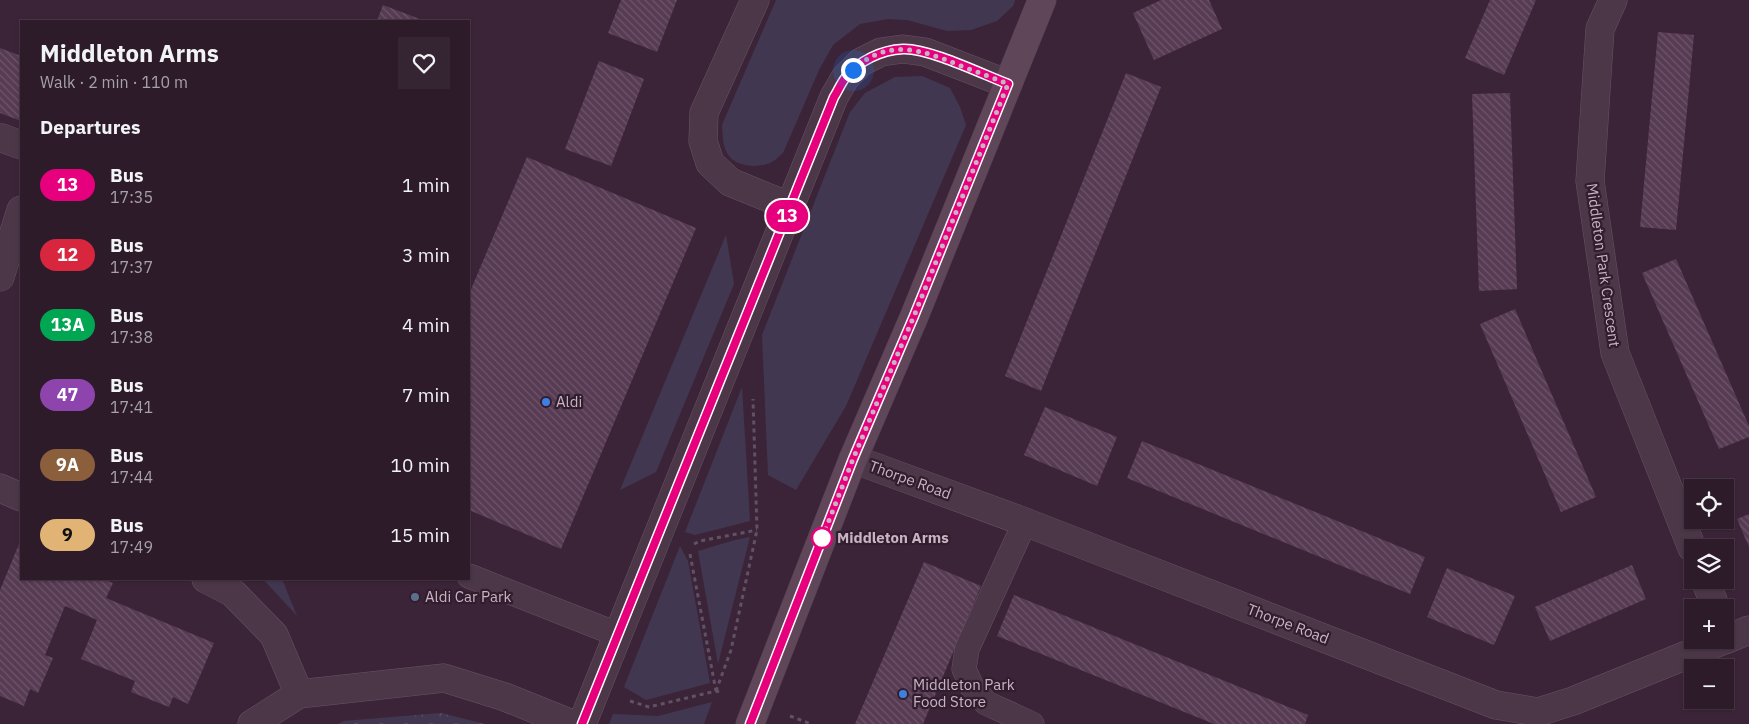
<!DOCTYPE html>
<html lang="en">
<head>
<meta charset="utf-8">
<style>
	body { margin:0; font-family:"IBM Plex Sans",sans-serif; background:#352432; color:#f1f3f6; height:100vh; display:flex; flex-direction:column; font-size:19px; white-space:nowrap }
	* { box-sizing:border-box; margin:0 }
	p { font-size:16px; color:#a7a1a8 }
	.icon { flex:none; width:28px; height:28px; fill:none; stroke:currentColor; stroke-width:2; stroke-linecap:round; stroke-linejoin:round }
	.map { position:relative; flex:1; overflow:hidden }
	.sheet { position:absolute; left:20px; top:20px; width:450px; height:560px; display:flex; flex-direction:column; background:#2d1b2a; border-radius:0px; box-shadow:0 1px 4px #0004,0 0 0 1px #483947 }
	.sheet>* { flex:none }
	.badge { padding:0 10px; border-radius:16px; font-size:18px; line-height:32px }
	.tools { position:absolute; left:1684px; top:479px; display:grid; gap:10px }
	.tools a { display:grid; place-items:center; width:50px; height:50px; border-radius:0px; background:#2d1b2a; box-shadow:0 1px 4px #0004,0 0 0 1px #483947; font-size:25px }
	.you { position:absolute; width:25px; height:25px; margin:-12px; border:4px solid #fff; border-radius:50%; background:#1a73e8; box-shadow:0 0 0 8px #1a73e833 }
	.map>.badge { position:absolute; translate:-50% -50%; box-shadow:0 0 0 2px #fff }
	h2 { padding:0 20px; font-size:19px; line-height:45px }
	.round { display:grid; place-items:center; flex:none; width:52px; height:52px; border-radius:0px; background:#352432 }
	.overview { display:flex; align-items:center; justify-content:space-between; height:85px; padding:0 20px }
	h1 { font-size:24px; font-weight:700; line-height:38px }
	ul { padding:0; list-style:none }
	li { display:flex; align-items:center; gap:15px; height:70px; padding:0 20px }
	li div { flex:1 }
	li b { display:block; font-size:19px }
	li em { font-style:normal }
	li .badge { min-width:55px; font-weight:700; text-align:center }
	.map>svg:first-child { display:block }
</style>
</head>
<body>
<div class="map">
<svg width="1749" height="724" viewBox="0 0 1749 724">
	<defs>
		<pattern id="forest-crowns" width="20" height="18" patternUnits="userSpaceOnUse" patternTransform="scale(1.25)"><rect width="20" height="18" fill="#423751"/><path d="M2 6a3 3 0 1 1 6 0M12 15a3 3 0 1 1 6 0" fill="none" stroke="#5c5268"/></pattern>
		<pattern id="building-back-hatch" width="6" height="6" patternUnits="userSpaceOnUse" patternTransform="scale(1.25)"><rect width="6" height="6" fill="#573b53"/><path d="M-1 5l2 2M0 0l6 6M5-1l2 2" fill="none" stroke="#6e556a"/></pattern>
	</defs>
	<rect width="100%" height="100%" fill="#3c2438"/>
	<path fill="#423751" d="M776,0H1015L1013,6L997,21L971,30L947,31L907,20L888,19L860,24L833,45L819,70L783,153C779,156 775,161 770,163C758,168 738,167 729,156C722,147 723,135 722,125Z
		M922,76L950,88L960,107L966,125L846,406L796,490L768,475L762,335L850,112L865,93L895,77Z
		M726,235L734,284L656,472L620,490Z
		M742,387L750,521L695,535L685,532Z
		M750,537L718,664L698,551L735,540Z
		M680,546L688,561L710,683L646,700L624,687Z
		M262,579H282L297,616L263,579Z
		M712,702L704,724H609L613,714L658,716Z"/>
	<path fill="url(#forest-crowns)" d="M441,713L485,724H338L344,721Z"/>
	<path fill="url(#building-back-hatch)" d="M621,0H677L657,52L608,33Z
		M1161,0H1209L1222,29L1154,60L1133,13Z
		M1490,0H1536L1504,75L1465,58Z
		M383,5L425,21H377Z
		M1658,32L1694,35L1676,230L1640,227Z
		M0,48L21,56V121L0,113Z
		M599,61L644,79L611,166L565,149Z
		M1126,73L1161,87L1041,391L1005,376Z
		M1510,93L1517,289L1479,291L1472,94Z
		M527,157L696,228L561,549L469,510V294Z
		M1676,259L1749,426V437L1719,449L1642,273Z
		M1515,309L1596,497L1561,512L1480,324Z
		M1045,407L1117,437L1097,486L1024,455Z
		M1142,441L1425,557L1410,594L1127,478Z
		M1749,514V547L1737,519Z
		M19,544L21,545V579H102L113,583L106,598L214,643L188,704L173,697L169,707L131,692L135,681L81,659L97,620L65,606L45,655L53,658L38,693L30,689L24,706L0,696V590Z
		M924,562L981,586L923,724H855Z
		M1632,565L1646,599L1550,641L1535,607Z
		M1447,568L1515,596L1494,645L1427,617Z
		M1014,595L1308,715L1305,724H1214L997,636Z"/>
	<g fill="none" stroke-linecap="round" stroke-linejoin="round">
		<defs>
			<path id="lane" d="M1025,522L967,649L964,669L972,687L986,703L1032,724
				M469,576L619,635"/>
			<path id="street" d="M755,0L704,113L703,141L710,163L730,182L791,207
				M1613,0L1600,29L1590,181L1615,353L1692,548
				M2,138L21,145
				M0,277L21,210
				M853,459L1025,522L1496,705L1538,712L1573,701L1724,640
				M0,488L21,497
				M206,579L233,593L274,635L299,694
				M1705,580L1716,608
				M1725,640L1749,630
				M252,724L299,694L444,678L505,697L572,724
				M582,724L834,97L845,78L861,62L881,52L903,49L925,52L1008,84"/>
			<path id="secondary" d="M750,724L853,459L914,317L1042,0"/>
		</defs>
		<use href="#lane" stroke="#675363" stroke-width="25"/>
		<use href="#street" stroke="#675363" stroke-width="29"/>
		<use href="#secondary" stroke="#554151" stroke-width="29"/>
		<path stroke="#615167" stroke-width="3" stroke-dasharray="4 4" stroke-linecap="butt" d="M694,544L700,541L757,530
			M690,554L716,691
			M716,691L731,650L757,530L753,399
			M630,701L649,707L716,691L723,693
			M790,716L811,724"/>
		<use href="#lane" stroke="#4c3748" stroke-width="24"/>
		<use href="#street" stroke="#4c3748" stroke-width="28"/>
		<use href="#secondary" stroke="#5f4659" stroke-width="28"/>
	</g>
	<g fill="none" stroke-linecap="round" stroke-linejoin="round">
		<defs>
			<path id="line" d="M582,724L834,97C838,91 841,83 846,77C859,61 881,50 903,49C929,48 982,74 1008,84L914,316L853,459L750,724"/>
		</defs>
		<use href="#line" stroke="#fff" stroke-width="11"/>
		<use href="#line" stroke="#e6007e" stroke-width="8"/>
		<path stroke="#c7b3c3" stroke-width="5" stroke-dasharray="0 9" d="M822,538L819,546L853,459L914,316L1008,84C993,78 977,72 961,66C922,50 889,37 853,70"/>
	</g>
	<g fill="#3f7fe0" stroke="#311d2d" stroke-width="2">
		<circle cx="546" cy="402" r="5"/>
		<circle cx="903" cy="694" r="5"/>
	</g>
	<circle fill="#fff" stroke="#e6007e" stroke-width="2.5" cx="822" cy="538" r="10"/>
	<circle fill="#5c6f8a" stroke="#311d2d" stroke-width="2" cx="415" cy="597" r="5"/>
	<g text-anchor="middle" stroke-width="4.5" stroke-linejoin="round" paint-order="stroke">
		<g font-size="15" fill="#c7b3c3" stroke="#311d2d">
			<text transform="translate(1603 265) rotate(82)" y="5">Middleton Park Crescent</text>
			<text transform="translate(910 480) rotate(20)" y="5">Thorpe Road</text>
			<text transform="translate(1288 624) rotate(21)" y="5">Thorpe Road</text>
		</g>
		<g font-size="15" fill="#c7b3c3" stroke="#311d2d" text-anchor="start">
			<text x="556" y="407">Aldi</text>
			<text x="425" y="602">Aldi Car Park</text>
			<text x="913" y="690">Middleton Park<tspan x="913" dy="17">Food Store</tspan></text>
		</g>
		<g font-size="15" font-weight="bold" fill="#c7b3c3" stroke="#311d2d" text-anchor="start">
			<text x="837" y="543">Middleton Arms</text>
		</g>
	</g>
</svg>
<div class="tools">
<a><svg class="icon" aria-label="locate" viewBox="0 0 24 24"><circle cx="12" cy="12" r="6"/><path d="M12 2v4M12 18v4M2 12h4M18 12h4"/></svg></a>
<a><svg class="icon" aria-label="layers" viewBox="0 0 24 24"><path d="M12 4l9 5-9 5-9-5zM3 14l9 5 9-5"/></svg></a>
<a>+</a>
<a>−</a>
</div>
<div class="you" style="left:853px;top:70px"></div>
<b class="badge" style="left:787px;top:216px;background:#e6007e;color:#fff">13</b>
<section class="sheet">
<div class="overview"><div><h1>Middleton Arms</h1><p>Walk · 2 min · 110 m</p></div><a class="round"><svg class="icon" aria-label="heart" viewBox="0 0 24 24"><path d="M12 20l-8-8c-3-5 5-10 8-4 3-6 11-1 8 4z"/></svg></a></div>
<h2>Departures</h2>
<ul>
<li><span class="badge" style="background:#e6007e;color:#fff">13</span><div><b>Bus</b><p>17:35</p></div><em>1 min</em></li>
<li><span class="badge" style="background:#d7263d;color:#fff">12</span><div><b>Bus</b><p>17:37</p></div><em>3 min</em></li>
<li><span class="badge" style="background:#00a651;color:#fff">13A</span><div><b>Bus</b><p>17:38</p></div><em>4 min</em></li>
<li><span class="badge" style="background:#8e44ad;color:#fff">47</span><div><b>Bus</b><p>17:41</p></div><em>7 min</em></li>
<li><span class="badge" style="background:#8b5e3c;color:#fff">9A</span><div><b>Bus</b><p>17:44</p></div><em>10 min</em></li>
<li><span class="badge" style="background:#e1b475;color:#111">9</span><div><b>Bus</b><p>17:49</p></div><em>15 min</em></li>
</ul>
</section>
</div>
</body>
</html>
